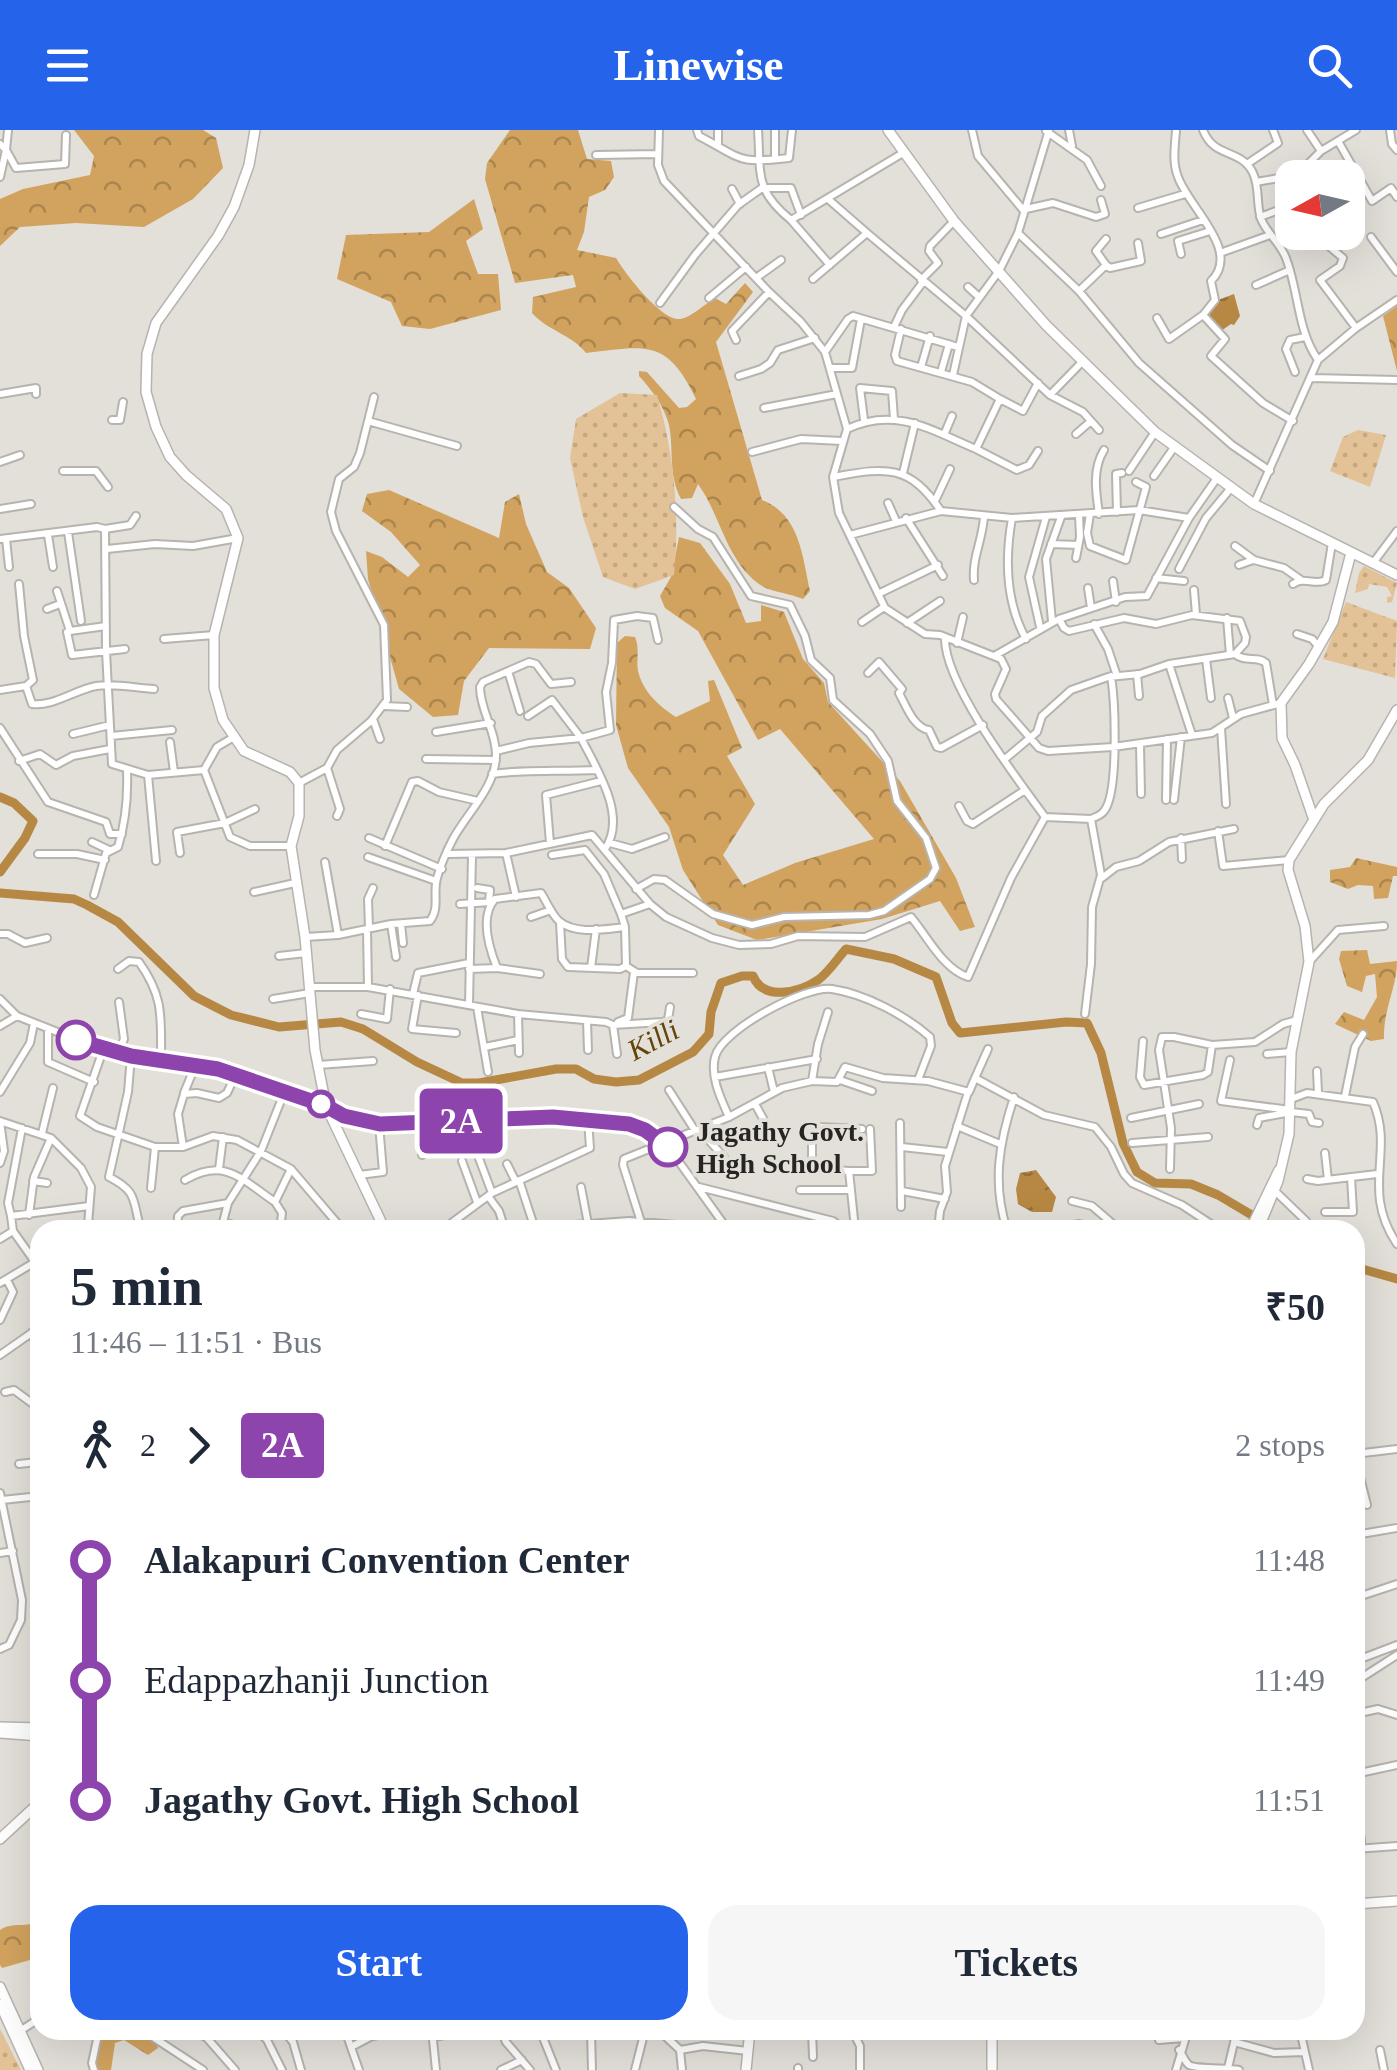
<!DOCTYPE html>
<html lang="en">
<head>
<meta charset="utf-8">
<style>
	body { margin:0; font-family:"Times New Roman",serif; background:#f6f6f7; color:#1f2937; height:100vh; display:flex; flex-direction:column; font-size:38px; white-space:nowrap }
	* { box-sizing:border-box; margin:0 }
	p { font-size:32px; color:#747a83 }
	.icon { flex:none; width:55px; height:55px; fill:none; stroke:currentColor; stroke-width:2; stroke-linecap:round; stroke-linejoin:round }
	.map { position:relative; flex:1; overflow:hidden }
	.panel { position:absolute; left:30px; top:1090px; width:1335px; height:820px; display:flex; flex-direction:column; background:#fff; border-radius:30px; box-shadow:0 10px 40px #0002 }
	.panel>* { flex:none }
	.badge { padding:0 20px; border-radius:8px; font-size:35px; line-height:65px }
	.needle { width:65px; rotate:262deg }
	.controls { position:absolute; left:1275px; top:30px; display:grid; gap:20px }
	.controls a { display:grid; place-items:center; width:90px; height:90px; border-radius:20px; background:#fff; box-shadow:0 10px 40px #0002; font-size:50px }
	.map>.badge { position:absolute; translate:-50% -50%; box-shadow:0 0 0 5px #fff }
	.legs { display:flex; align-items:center; gap:15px; height:110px; padding:0 40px; font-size:32px }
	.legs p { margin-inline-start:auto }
	.head { display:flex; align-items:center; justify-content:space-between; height:170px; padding:0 40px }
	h1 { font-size:55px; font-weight:800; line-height:75px }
	.action { display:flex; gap:20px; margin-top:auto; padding:20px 40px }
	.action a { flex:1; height:115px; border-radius:30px; background:#2563eb; color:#fff; font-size:40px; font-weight:800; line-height:115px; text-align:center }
	.action a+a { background:#f6f6f7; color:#1f2937 }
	ul { padding:0 40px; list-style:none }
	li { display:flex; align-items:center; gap:35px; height:120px; font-size:38px }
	li i { display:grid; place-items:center; width:15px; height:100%; margin:0 12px; background:currentColor }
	li i::after { content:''; width:25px; height:25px; margin:-12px; border:8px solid; border-radius:50%; background:#fff }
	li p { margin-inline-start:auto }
	li:first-child i { background:linear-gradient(#0000 50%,currentColor 0) }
	li:last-child i { background:linear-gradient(currentColor 50%,#0000 0) }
	header { display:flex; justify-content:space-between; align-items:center; height:130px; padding:0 40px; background:#2563eb; color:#fff; font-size:45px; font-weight:800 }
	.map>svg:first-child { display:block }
</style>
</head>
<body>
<header><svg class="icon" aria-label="menu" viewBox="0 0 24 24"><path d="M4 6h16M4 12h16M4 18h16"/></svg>Linewise<svg class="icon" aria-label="search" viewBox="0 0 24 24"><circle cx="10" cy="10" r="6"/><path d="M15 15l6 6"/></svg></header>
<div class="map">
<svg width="1397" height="1940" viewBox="0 0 1397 1940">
	<defs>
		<pattern id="forest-crowns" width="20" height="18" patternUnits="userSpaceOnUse" patternTransform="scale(2.5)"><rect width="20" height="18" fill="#d2a35e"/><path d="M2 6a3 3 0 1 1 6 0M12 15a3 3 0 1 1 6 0" fill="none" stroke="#aa854d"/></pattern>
		<pattern id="park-dots" width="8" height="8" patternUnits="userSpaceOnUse" patternTransform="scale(2.5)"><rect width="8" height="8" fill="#e2c296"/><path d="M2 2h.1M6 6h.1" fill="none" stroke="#c2a781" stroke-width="1.8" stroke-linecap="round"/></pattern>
		<pattern id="water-ripples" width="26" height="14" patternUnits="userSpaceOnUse" patternTransform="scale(2.5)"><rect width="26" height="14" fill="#b68843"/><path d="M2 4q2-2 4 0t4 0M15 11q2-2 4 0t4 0" fill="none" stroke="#946f38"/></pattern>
	</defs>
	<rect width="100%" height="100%" fill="#e3dfd9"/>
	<path fill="url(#forest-crowns)" d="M74,0H203L216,8L223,38L193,69L144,97L76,93L20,97L0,116V69L23,59L90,45L94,26Z
		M510,0H578L587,29L611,31L614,47L605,60L589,67L584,102L577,120L616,128C625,143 661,191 680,189C690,188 705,174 715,168L726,174L745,153L753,162L716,212L762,370C800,385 802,425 810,461L803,469C789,463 770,462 759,454C726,430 721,386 698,354L692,368L681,369C668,344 674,321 669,295C664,276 652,260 639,246V241L647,242L679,278L687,277L696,269C667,208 646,216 586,223C571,204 548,201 532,183L533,167L576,157L573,145L515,153L485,49L487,33Z
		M474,69L483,99L466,111L478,144H498L501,180L430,199L402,196L391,172L337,149L346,105L429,102Z
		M1397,176V241L1383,186Z
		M389,360L499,408L505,372L519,364L526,394L547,442L569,458L596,498L590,519L489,518L464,551L458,585L433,587L399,559L368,449L366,421L382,427L408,447L420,435L391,402L362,381L367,364Z
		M679,407L700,413L730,454L746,493L761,491V475L784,482L803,529L824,553L828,572L900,651L956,748L975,797L960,801L940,771L882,789L757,810L718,795L683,740L669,697L628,638L616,595L617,513L625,506L635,507C640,519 636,529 638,541C643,562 659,576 676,587L710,571L708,551L714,550L742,618L727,626L755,674L723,725L743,755L795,733L874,709L780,599L758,610L698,501L665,478L660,466L671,447Z
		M1356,728L1397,737V746H1393L1388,768L1374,769L1373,756L1358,755L1348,759L1330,752V740L1350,737Z
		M1367,820L1370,834L1397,831C1397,858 1383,879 1384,909L1371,911L1335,894L1344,882L1364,890L1377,867L1375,844L1366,846L1362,862L1347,856L1339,829L1341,821Z
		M40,1790V1863L39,1833L30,1830L2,1838L0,1835V1800C13,1791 27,1799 40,1790Z
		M109,1900H138L157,1913L158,1918L148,1925L124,1910L115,1913L111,1940H96L100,1903Z"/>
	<path fill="url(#park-dots)" d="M620,263L657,265C674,322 680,386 674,445L635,459L603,447L583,387L570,328L576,289Z
		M1358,300L1386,305L1370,357L1330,341L1343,307Z
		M1364,436L1397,453L1392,472L1387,473V467L1392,466L1387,457L1369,454L1368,459L1355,463L1359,443Z
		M1346,472L1397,491L1395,548L1323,529Z
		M0,1899L21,1940H0Z"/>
	<path fill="url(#water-ripples)" d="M1234,164L1240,186L1234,195L1231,194L1221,201L1207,186L1218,170Z
		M1036,1040L1056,1067L1052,1082H1032L1018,1074L1016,1059L1020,1043Z"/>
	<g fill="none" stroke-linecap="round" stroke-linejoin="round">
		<path stroke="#b68843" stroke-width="9" d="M0,667L14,673L33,691L25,708L0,742
			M0,763L74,769L87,775L118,792L194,866L231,885L279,897L341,892L363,899L417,932L462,953H479L556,939H576L594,949L616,952L639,950L693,922L709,904L711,882L721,853L742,846H753C763,871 799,863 818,850C828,843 837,829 846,819L894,829L936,847L952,893L960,903L1066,892L1087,893L1101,923L1123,1013L1137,1042L1155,1053L1191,1054L1218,1065L1277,1100
			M1355,1137L1397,1149"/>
		<defs>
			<path id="minor" d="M659,0L658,35L664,51L769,162L801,192L825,222L847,299L833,347L839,383L885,478L925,504L940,505L1001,529L1006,539L995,564L996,569L1039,618L1048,621L1113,617L1212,603L1241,584L1281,573
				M697,0L699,6C743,29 736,34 789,28L792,0
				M718,0V16
				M758,0C761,44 754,60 791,90L903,23
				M972,0L978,26L1024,81
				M1049,0L1018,103L999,141L966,186L1050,265L1083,282L1099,300
				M1069,0L1072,16
				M1176,0C1175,16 1172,32 1178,47C1189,78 1242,121 1211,151L1215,170L1203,185L1225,209L1211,226L1263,273L1293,291
				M1203,0C1214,29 1241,18 1253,43C1260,58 1256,74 1261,89C1267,103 1280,113 1286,128C1299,162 1297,200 1318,230
				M1307,0L1321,21
				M1390,0L1392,14L1397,20
				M1046,1L1087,30L1101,56
				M1338,11L1372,71L1391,58L1397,67
				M0,14L6,20L8,0
				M6,20L16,38L65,34L66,5
				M596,25L657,24
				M775,29V0
				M1313,30L1319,48
				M1247,34L1278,13L1273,0
				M0,47L6,20
				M1256,52L1297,45L1321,21L1356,0
				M732,59L740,74
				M828,69L867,103
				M1138,78L1185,64
				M1026,79L1053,73L1096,87L1105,84L1101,70
				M1260,87L1292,75
				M791,90L830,135
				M1312,102L1343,128L1340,136L1320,150L1356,198
				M1018,103L1079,161L1139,233L1232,315L1270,341
				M1161,104L1203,90
				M1371,107L1397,142
				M1106,109L1096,121L1106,135
				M1220,123L1270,105
				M1181,124L1178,111L1210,101
				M756,148L781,130
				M813,149L867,103L966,186L953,245
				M921,150L938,133L929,121L930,116L954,91
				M1256,155L1290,140
				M968,157L979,167
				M1079,161L1106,135L1110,138L1141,131L1138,113
				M709,168L746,137
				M660,173L695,125L738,75L762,58H791L801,85
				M1157,188L1169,209L1203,185
				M894,197L902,180L923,152
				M901,199L895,225L897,231L972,252L1000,269
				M736,210L732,201L769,162
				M825,222L848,189L853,186L958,217
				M921,237L930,206
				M831,238H852L861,189
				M941,242L949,214
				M1295,242L1286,219L1290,210L1305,207
				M739,246L761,239L770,233L778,220L815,208
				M1312,248L1397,250
				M0,264L36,258V264
				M1050,265L1082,232
				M764,278L837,264
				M112,290H120L123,272
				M864,290L860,258L892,261L894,289
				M368,291L457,316
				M847,299C895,276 931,300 976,319L1000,269L1023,281L1038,253
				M1076,304L1091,291
				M944,305L952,286
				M976,319L1017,340L1029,335L1038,321
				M752,322L801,309L842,311
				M0,332L20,325
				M63,341H96L108,357
				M1129,341L1155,302
				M903,343L915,293
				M1154,346L1175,316
				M833,347C884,338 908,332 941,381
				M935,371L950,339
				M888,373L896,391
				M1254,374L1318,230L1356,198L1397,170
				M0,379L31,374
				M1117,382L1116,344L1122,343
				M1090,384L1087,403L1090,416L1126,430L1146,357L1136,352
				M1099,384C1096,363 1092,339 1104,320
				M906,388L943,446
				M1012,388C1005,428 1006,473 1026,509
				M105,399L130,395L136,386
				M68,402L81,491
				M48,405L53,437
				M850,405L941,381L1012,388L1139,380L1189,388
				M0,409L97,397L105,399L106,521L112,634L148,645L204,640L230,707L250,716H291
				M6,409L9,437
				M1051,414L1078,415
				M1235,416L1254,430L1284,438L1301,450
				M107,419L155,414L193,416L238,408
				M1076,428L1080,407L1079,385
				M1373,433L1397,401
				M1239,435L1253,430
				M1179,439L1206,388L1231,358
				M1156,448L1184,451
				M974,450C972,427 983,409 984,386
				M1113,451L1116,472
				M19,454L24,506L33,550L26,556L32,574C52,577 75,560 96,556C114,553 135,558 154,559
				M1293,454C1304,446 1315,456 1326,450L1332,413
				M1088,458L1091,478
				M1194,460L1196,485
				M57,461L70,501L67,502L72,525L125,519
				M878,464L938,435
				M47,479L60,474
				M1227,488L1230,525
				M1052,491L1046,429L1061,387
				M862,492L884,477
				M907,493L940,471
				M1094,494L1108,519L1117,546
				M1040,497L1029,447L1046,387
				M70,501L106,496
				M1297,504L1312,509L1319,517
				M164,509L214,505
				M957,513L963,487
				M1235,524C1245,533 1257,525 1266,533L1273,575
				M994,526L1059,489L1125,467L1147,466L1189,388L1217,348
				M1206,529L1211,568
				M1169,534L1192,605
				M508,541L520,581
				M868,543L879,532L902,559L899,563C906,576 914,598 929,600L937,617L941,618L983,595
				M1137,544L1139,566
				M0,560L26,556
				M1228,568L1233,588
				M384,576L407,577
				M528,586L552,570L581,608L610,600L606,562L612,533L614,490L637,486L653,488L658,510
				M373,589L380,609
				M0,598L48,672L106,692L110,704H122
				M1221,598L1226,674
				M436,602L491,593
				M73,604L110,595
				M111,606L172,600
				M170,612L174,642
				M1140,614L1141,664
				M496,621L529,613L581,608C596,638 628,686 605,719
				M426,629L496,630
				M1005,629L1037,602L1042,586L1071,560L1108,547L1140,544L1169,534L1235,524L1245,513L1246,507L1240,491L1192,485L1156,494L1124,488L1069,501L1064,498L1059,489
				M19,631L40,624L56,635L73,626L110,619
				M327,638L340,679L337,686
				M204,640L217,617L234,607
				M492,644C528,639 561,642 597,640
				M148,645L156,731
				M299,653L327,638L337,620L371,591L387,570L384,495L336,401L331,382L339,349L354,337L360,323L374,267
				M1166,670L1167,609
				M1174,670L1181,607
				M959,676L967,691L973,694L1025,660
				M1045,687L1091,689L1101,745L1092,777L1091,834L1085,884
				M1091,689C1095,687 1102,685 1104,681C1119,663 1115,571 1111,546
				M1218,701L1223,736L1289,730
				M369,708L442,739
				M1181,708L1182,729
				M92,712L109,720
				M550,713L546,665L601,651
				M610,713L632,719L665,707
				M385,716L412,652L418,651L439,662L478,671
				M180,723L177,702L225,693L255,679
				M506,723L516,767
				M38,724H77L105,730
				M448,724L506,723L592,705L650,774
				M552,725L585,720L604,744L621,784
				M368,727L436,751
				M325,732L338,805
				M1102,748L1116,737L1139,731L1169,712L1234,699
				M477,758L490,760L489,772
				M636,759L654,749L665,750L713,784L752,795L784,787L869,785L884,781L930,749L936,738L926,708L897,671L888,631L870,604L833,570L830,548L811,530L805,506L790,475L751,466L713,407L698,399L674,377
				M254,762L295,753
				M94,765L106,723L118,717C126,691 128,668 127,641
				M460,774L491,772
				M531,787L551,780
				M560,793L562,829L568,837L620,839L626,836
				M391,794L396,827
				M401,794L403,813
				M369,798L368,769L373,758
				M367,799L368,857
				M0,804H8L25,813L47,808
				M305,807L338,805L391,794L430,791C439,779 434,767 436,753C438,741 447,720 453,709C467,683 496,657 496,625C496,601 480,580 480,557L483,552L529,532L536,534L551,554L571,552
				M279,826L306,823
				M1310,831L1338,800L1384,796
				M497,838C489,818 479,787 495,769L541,763C547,772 551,784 559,791C575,805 605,799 625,797
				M591,838L596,799
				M118,839L129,831L139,832C164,867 161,887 161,929
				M469,839L497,838L540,844
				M693,843H637L626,836L625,797L621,784L650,774L666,787L712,808L739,815L771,814L798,806L865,807L911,787C927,806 943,839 968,847L1011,748L1045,687C1017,649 943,552 945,507
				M309,857H368L518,884L606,892L613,895L617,924
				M413,864L418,843L469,833
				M418,865L412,899L456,903
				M0,869L17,886L103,920L218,939L362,991L390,995L553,987L629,994L664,1011L728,1100
				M273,869L310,863
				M469,875L472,725
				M477,877L488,942
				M361,884L387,889L390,859
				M518,884L519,923
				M587,891L588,920
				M618,892L628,888L634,842
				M613,895L663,892L668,890L670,877
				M0,896L17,886
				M48,899V932L94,952
				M1143,911L1140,947L1144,955L1203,945L1208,942L1212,915
				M485,917L518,910
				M103,920L80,986L97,997L155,1017
				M118,923L124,909L119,872
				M1267,924L1291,922
				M131,926L128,962L109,1047C139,1062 132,1071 141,1100
				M1230,930L1221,971L1290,980
				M318,935L373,931
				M768,937L774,962
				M1317,941L1318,963
				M715,947L817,929
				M975,948L988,919
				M840,950L872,961
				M812,951L818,914L828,882
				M669,960L694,999L703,1004L724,1027
				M0,962L30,913L34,893
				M184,963L196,934
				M1345,966L1355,917L1363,904
				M1291,969L1307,963L1373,972C1395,1022 1360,1059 1397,1114
				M755,974L765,992
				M729,987C721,969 710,947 715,927C721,900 806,855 832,859C865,864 905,885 930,907L931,916L918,950
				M1131,988L1199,974
				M0,991L51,1008L81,1038L91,1057L88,1095L84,1100
				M465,991L492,1063
				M900,993L901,1077
				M421,994L422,1025
				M1257,995L1259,988L1291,982L1309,984L1312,992L1319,993
				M957,996L1000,1014
				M42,1003L53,958
				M1132,1013L1208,1007
				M183,1017L178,984L184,964L197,963L219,968L227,963L235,946
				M902,1017L948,1022
				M1325,1023L1328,1050
				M462,1031L477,1072
				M0,1033L4,1021L0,991
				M507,1034L516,1052
				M786,1037L812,1038
				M219,1039L223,1007
				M1170,1039L1171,998L1159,920L1162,907H1174L1212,915L1255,912L1283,894L1297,890
				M849,1041H872L870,999
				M359,1045L383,1042L379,994
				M1307,1049L1318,1051L1377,1044
				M185,1050C225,1027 241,1049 275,1072L291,1039
				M519,1050L535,1099
				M33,1051L47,1053
				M699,1057L833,1091L845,1100
				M151,1058L155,1017H183L213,1006L237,1010L291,1039L343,1100
				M800,1060H851
				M902,1061L945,1069
				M1275,1061L1306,1091
				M488,1066L499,1081L505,1100
				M1072,1071L1092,1076L1120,1100
				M275,1072L282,1083L280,1100
				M1325,1082H1353L1351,1047
				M29,1085L34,1047L51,1008
				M11,1086L8,1073L22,998
				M223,1092L251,1100
				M641,1092L623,1035L624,1029L729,987L782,958L812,951L837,952L845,937L883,948L928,951L969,962L975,948L1044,985L1095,997L1111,1017L1124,1044L1132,1053L1182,1075L1220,1100
				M535,1098L588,1094L581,1057
				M853,1099L872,1100
				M855,1099L849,1041L812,1038V1006L818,997L862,999
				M177,1100L178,1086L183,1081L228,1073
				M221,1100L228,1073L261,1021L284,963
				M442,1100L492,1063L590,1018L588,990
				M588,1100V1094L629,1091L724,1099
				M938,1100L940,1081L947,1062L945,1036L968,962
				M1007,1100C992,1053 999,1013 1014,967
				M1049,1100L1079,1094L1094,1100
				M13,1101L40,1139
				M0,1109L13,1101L11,1086L89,1076
				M0,1153L40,1129
				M0,1190L13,1162L7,1150
				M32,1202L40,1227
				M0,1225L40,1197
				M5,1262L14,1260L33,1274L40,1273
				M1355,1324L1397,1319
				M1355,1327L1367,1375
				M19,1334L37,1332L40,1340
				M0,1363L22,1470L21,1490L9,1515L0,1519
				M2,1370L40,1366
				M1355,1405L1397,1398
				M0,1423L13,1421
				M1355,1468L1397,1454
				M1355,1531L1397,1515
				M1355,1552L1397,1525
				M1355,1584L1378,1579L1397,1585
				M1355,1644L1397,1635
				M1355,1668L1362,1718
				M1355,1719L1397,1716
				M142,1900L203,1940
				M194,1900L207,1908L235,1940
				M257,1900L267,1910L282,1940
				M283,1900L293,1912L301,1940
				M345,1900L359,1940
				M432,1900L436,1940
				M501,1900L506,1912L530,1940
				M540,1900L556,1940
				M591,1900L592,1940
				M651,1900L664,1905L680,1920
				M812,1900L813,1927
				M852,1900L860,1916V1940
				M1220,1900L1235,1907
				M1300,1900L1309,1940
				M20,1901L40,1888
				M434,1907L469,1900
				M1159,1910L1184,1908
				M1234,1912L1274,1923L1305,1922
				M353,1916L370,1907L398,1900
				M680,1920L703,1916L748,1921
				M680,1920L682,1940
				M1179,1920C1183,1925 1184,1931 1189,1935C1194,1939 1229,1938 1239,1940
				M1380,1920L1384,1940
				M1228,1938L1237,1900
				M94,1940L92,1933L99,1900
				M501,1940L522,1930
				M635,1940L645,1900
				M798,1940V1938
				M1176,1940L1188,1900"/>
			<path id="major" d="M255,0L249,35L234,77L218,106L156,193L147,224L146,262L156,297L170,327L186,345L226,379L238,408L214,505V558L223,590L244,621L290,642L299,653V686L291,716L305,807L315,920L326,976L385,1100
				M888,0L954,91L1046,195L1155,302L1254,374L1397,445
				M1314,690L1295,635L1282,608L1281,573L1309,534L1333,492L1351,423
				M1250,1100L1279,1040
				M1258,1100L1278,1051L1289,1004L1291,922L1309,832L1305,796L1288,740L1289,730L1324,674L1368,630L1397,580
				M0,1597L40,1598
				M0,1603L40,1606
				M0,1709L40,1672
				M1355,1774L1397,1771
				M0,1857L38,1940
				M0,1874L30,1940
				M992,1900V1940
				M746,1940L750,1900"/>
		</defs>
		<use href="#minor" stroke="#b7b3ae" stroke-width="10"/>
		<use href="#major" stroke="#b7b3ae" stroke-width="12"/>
		<use href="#minor" stroke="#fff" stroke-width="6"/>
		<use href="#major" stroke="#fff" stroke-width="9"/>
	</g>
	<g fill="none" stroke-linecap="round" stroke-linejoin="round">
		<defs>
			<path id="line-1" d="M76,910L131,926L218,939L326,976L344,986L380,994L553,987L629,994L645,1000L668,1017"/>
		</defs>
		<use href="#line-1" stroke="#fff" stroke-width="22"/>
		<use href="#line-1" stroke="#8e44ad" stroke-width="15"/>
	</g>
	<g fill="#fff" stroke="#8e44ad" stroke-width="5">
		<circle cx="76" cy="910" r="18"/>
		<circle cx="321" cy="974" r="12"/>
		<circle cx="668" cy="1017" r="18"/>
	</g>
	<g text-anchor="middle" stroke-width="8" stroke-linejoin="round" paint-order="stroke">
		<g font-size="28" font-weight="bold" fill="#262523" stroke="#e3dfd9" text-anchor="start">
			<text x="696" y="1011">Jagathy Govt.<tspan x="696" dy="32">High School</tspan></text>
		</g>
		<g font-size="30" font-style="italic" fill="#64440d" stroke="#e3dfd9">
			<text transform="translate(653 910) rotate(-28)" y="10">Killi</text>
		</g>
	</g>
</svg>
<div class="controls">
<a><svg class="needle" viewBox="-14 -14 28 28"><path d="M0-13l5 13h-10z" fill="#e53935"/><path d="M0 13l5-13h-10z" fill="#747a83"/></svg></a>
</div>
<b class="badge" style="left:461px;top:991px;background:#8e44ad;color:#fff">2A</b>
<section class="panel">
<div class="head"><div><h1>5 min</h1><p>11:46 – 11:51 · Bus</p></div><b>₹50</b></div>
<div class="legs"><svg class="icon" aria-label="walk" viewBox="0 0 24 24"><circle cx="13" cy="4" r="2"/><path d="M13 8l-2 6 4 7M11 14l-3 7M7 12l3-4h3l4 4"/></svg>2<svg class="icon" aria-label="forward" viewBox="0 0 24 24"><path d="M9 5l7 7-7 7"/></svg><b class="badge" style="background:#8e44ad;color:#fff">2A</b><p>2 stops</p></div>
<ul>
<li><i style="color:#8e44ad"></i><b>Alakapuri Convention Center</b><p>11:48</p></li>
<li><i style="color:#8e44ad"></i><span>Edappazhanji Junction</span><p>11:49</p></li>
<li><i style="color:#8e44ad"></i><b>Jagathy Govt. High School</b><p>11:51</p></li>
</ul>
<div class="action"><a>Start</a><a>Tickets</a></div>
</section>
</div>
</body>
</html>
